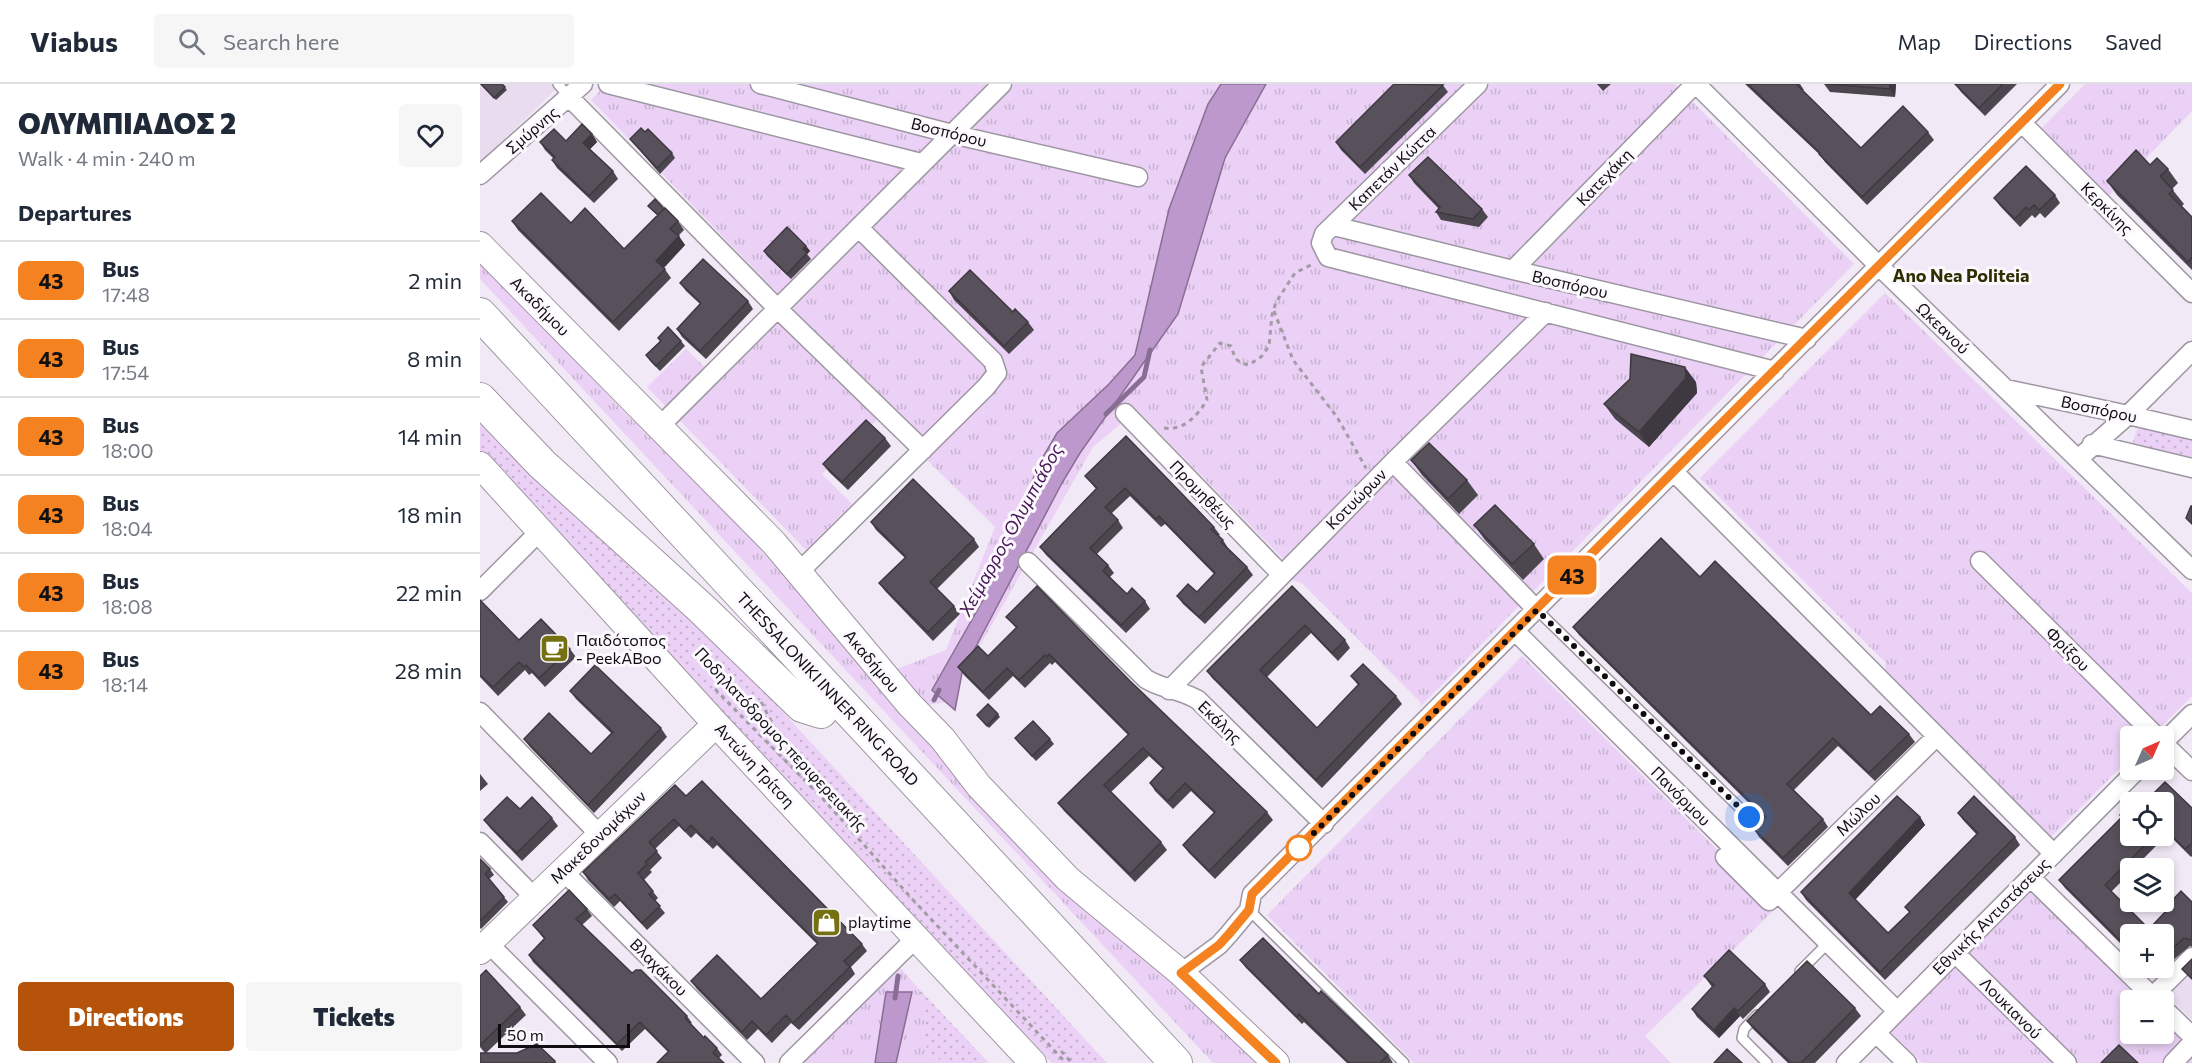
<!DOCTYPE html>
<html lang="en">
<head>
<meta charset="utf-8">
<style>
	body { margin:0; font-family:Commissioner,sans-serif; background:#f6f6f7; color:#1f2937; height:100vh; display:flex; flex-direction:column; font-size:22px; white-space:nowrap }
	* { box-sizing:border-box; margin:0 }
	p { font-size:20px; color:#747a83 }
	.icon { flex:none; width:33px; height:33px; fill:none; stroke:currentColor; stroke-width:2; stroke-linecap:round; stroke-linejoin:round }
	.map { position:relative; flex:1; overflow:hidden }
	.drawer { display:flex; flex-direction:column; background:#fff; width:480px }
	.drawer>* { flex:none }
	.badge { padding:0 12px; border-radius:9px; font-size:21px; line-height:39px }
	.needle { width:39px; rotate:45deg }
	.buttons { position:absolute; left:1640px; top:642px; display:grid; gap:12px }
	.buttons a { display:grid; place-items:center; width:54px; height:54px; border-radius:6px; background:#fff; box-shadow:0 3px 9px #0003; font-size:30px }
	.scale { position:absolute; left:18px; bottom:15px; width:132px; box-sizing:border-box; padding-left:6px; border:3px solid #0f0d11; border-top:0; font-size:16px; line-height:21px; white-space:nowrap; color:#0f0d11; -webkit-text-stroke:4px #fcf9fe; paint-order:stroke }
	.you { position:absolute; width:30px; height:30px; margin:-15px; border:4px solid #fff; border-radius:50%; background:#1a73e8; box-shadow:0 0 0 9px #1a73e833 }
	.map>.badge { position:absolute; translate:-50% -50%; box-shadow:0 0 0 3px #fff }
	h2 { padding:0 18px; font-size:22px; line-height:54px }
	.round { display:grid; place-items:center; flex:none; width:63px; height:63px; border-radius:6px; background:#f6f6f7 }
	.summary { display:flex; align-items:center; justify-content:space-between; height:102px; padding:0 18px }
	h1 { font-size:28px; font-weight:800; line-height:45px }
	.action { display:flex; gap:12px; margin-top:auto; padding:12px 18px }
	.action a { flex:1; height:69px; border-radius:6px; background:#b45309; color:#fff; font-size:24px; font-weight:800; line-height:69px; text-align:center }
	.action a+a { background:#f6f6f7; color:#1f2937 }
	ul { padding:0; list-style:none }
	li { display:flex; align-items:center; gap:18px; height:78px; padding:0 18px; border-top:2px solid #e0e1e3 }
	li div { flex:1 }
	li b { display:block; font-size:22px }
	li em { font-style:normal }
	li .badge { min-width:66px; font-weight:700; text-align:center }
	header { display:flex; align-items:center; gap:36px; box-sizing:border-box; height:84px; padding:0 30px; background:#fff; border-bottom:2px solid #e0e1e3 }
	header strong { font-size:28px }
	nav { display:flex; gap:33px; margin-inline-start:auto; font-size:21px }
	.search { width:420px; height:54px; background:#f6f6f7; display:flex; align-items:center; gap:15px; box-sizing:border-box; padding:0 21px; border-radius:6px; color:#747a83; font-size:22px }
	main { display:flex; flex:1; min-height:0 }
	.map>svg:first-child { display:block }
</style>
</head>
<body>
<header>
<strong>Viabus</strong>
<div class="search"><svg class="icon" aria-label="search" viewBox="0 0 24 24"><circle cx="10" cy="10" r="6"/><path d="M15 15l6 6"/></svg>Search here</div>
<nav><a>Map</a><a>Directions</a><a>Saved</a></nav>
</header>
<main>
<section class="drawer">
<div class="summary"><div><h1>ΟΛΥΜΠΙΑΔΟΣ 2</h1><p>Walk · 4 min · 240 m</p></div><a class="round"><svg class="icon" aria-label="heart" viewBox="0 0 24 24"><path d="M12 20l-8-8c-3-5 5-10 8-4 3-6 11-1 8 4z"/></svg></a></div>
<h2>Departures</h2>
<ul>
<li><span class="badge" style="background:#f58220;color:#111">43</span><div><b>Bus</b><p>17:48</p></div><em>2 min</em></li>
<li><span class="badge" style="background:#f58220;color:#111">43</span><div><b>Bus</b><p>17:54</p></div><em>8 min</em></li>
<li><span class="badge" style="background:#f58220;color:#111">43</span><div><b>Bus</b><p>18:00</p></div><em>14 min</em></li>
<li><span class="badge" style="background:#f58220;color:#111">43</span><div><b>Bus</b><p>18:04</p></div><em>18 min</em></li>
<li><span class="badge" style="background:#f58220;color:#111">43</span><div><b>Bus</b><p>18:08</p></div><em>22 min</em></li>
<li><span class="badge" style="background:#f58220;color:#111">43</span><div><b>Bus</b><p>18:14</p></div><em>28 min</em></li>
</ul>
<div class="action"><a>Directions</a><a>Tickets</a></div>
</section>
<div class="map">
<svg width="1712" height="979" viewBox="0 0 1712 979">
	<defs>
		<pattern id="grass-tufts" width="24" height="20" patternUnits="userSpaceOnUse" patternTransform="scale(1.5)"><rect width="24" height="20" fill="#ead1f5"/><path d="M3 7l-1-3M5 7V3M7 7l1-3M15 17l-1-3M17 17v-4M19 17l1-3" fill="none" stroke="#c8b2d1"/></pattern>
		<pattern id="park-dots" width="8" height="8" patternUnits="userSpaceOnUse" patternTransform="scale(1.5)"><rect width="8" height="8" fill="#ead1f5"/><path d="M2 2h.1M6 6h.1" fill="none" stroke="#c8b2d1" stroke-width="1.8" stroke-linecap="round"/></pattern>
	</defs>
	<rect width="100%" height="100%" fill="#f2e9f6"/>
	<path fill="#eadcef" d="M0,0H81L0,79Z
		M1712,885V936L1687,911Z"/>
	<path fill="url(#grass-tufts)" d="M127,0H1195L1374,180L939,624L941,619L823,500L810,495L816,488L657,326L613,363L490,579L483,586L467,618L447,621L444,620V617L417,585L466,566L515,443L447,376L456,366L411,322L342,390L372,420L326,466L167,303L206,265L237,295L311,223L111,16Z
		M1605,0H1712V27L1629,112L1562,44Z
		M0,178L142,326L267,450L349,544L780,979H733L0,195Z
		M1405,209L1712,509V612L1672,652H1650V674L1569,755L1406,593L1405,578L1220,394Z
		M1042,572L1296,824L1165,952L1191,979H934L787,831Z
		M1551,808L1662,916H1650V950H1683V937L1712,966V979H1442L1411,948Z
		M417,880L439,905L445,931L443,955L450,969L465,979H321Z"/>
	<path fill="url(#park-dots)" d="M0,329L227,546L627,979H572L0,372Z
		M1659,340L1712,353V377L1651,363Z
		M439,905L509,979H465L450,969L443,956L445,931Z"/>
	<path fill="#bd98cc" stroke="#896e94" stroke-width="1.5" d="M741,0H786L745,74L698,230L600,369L582,399L482,589L475,626L452,606L503,516L560,378L577,349L629,300L655,271L689,125L728,20Z
		M406,908H432L416,979H395Z"/>
	<g fill="none" stroke-linecap="round" stroke-linejoin="round">
		<path stroke="#896e94" stroke-width="5" d="M626,330L664,293L670,266
			M454,616L459,606
			M415,914L418,892"/>
		<defs>
			<path id="lane" d="M78,0L89,13
				M1057,526L1269,733
				M769,826L924,979
				M1320,887L1348,859
				M1277,931L1264,945L1262,954L1287,979"/>
			<path id="street" d="M128,0L441,79
				M280,0L472,50L658,93
				M998,0L844,150L841,159L848,173L1295,287
				M1216,0L1399,182L1712,486
				M89,13L298,225L443,366
				M1542,39L1712,209
				M0,91L103,0
				M854,142L1033,186L1327,255
				M1033,186L1215,0
				M1526,305L1648,331L1712,346
				M645,329L801,490
				M180,342C294,228 408,114 522,0
				M1612,360L1712,384
				M1598,375L1648,331L1712,267
				M913,378L1057,526
				M1194,388L1574,770
				M1500,477L1676,652
				M548,478L666,595C682,605 702,606 718,616L844,740
				M319,488L506,303L517,289L513,277L379,144
				M0,507L60,447
				M1035,547L1417,927
				M689,606L913,378L1066,228
				M0,628L120,751
				M1683,659L1712,630
				M1683,659L1712,687
				M0,758L55,814
				M1245,773L1289,817L1457,652
				M83,787L275,979
				M1550,793L1676,916
				M8,859L128,979
				M1475,869L1587,979
				M701,889L739,861L749,850L769,826L772,810L1580,0
				M1672,913L1712,873
				M1683,924L1712,952
				M1396,949L1427,979
				M309,979L437,853
				M1366,979L1657,686
				M1693,979L1712,959"/>
			<path id="secondary" d="M0,161L294,459L429,620L462,654L499,702L588,795L701,889L796,979
				M0,381L236,640L553,979
				M0,867L236,640"/>
			<path id="highway" d="M0,230L696,979
				M0,315L62,380L222,525L322,622L341,628"/>
		</defs>
		<use href="#lane" stroke="#9e96a2" stroke-width="12"/>
		<use href="#street" stroke="#9e96a2" stroke-width="21"/>
		<use href="#secondary" stroke="#9e96a2" stroke-width="28"/>
		<use href="#highway" stroke="#9e96a2" stroke-width="34"/>
		<path stroke="#a29ca6" stroke-width="3" stroke-dasharray="4.5 4.5" stroke-linecap="butt" d="M794,227L813,276L857,333L886,384
			M684,344C704,347 717,332 727,316L721,283L740,259L751,262C755,274 756,279 769,281L782,272L789,262L792,231L796,218L815,189L833,180
			M235,605L344,716L434,817L586,979
			M281,618L318,687
			M581,967L592,979"/>
		<use href="#lane" stroke="#fff" stroke-width="9"/>
		<use href="#street" stroke="#fff" stroke-width="18"/>
		<use href="#secondary" stroke="#fff" stroke-width="26"/>
		<use href="#highway" stroke="#fff" stroke-width="32"/>
	</g>
	<path fill="#4c464f" d="M0,0H22L27,6L16,16Z
		M962,0L968,8L885,90L861,66L856,58Z
		M1117,0H1131L1123,7Z
		M1265,0H1320L1324,6H1322L1381,64L1448,48L1454,56L1387,121L1345,78L1340,71Z
		M1344,0H1416L1415,13L1350,8Z
		M1475,0H1537L1505,32L1481,8Z
		M165,48L192,69L195,74L180,90L150,55Z
		M112,50L117,58L110,65L133,87L138,95L114,119L77,84L72,76L74,75L65,66L60,58L86,57Z
		M1670,81L1688,85L1698,99L1692,105L1704,120L1702,122L1712,133V186L1637,111L1627,97Z
		M929,91L1002,125L1008,133L999,143L961,136L956,128L959,125L934,99Z
		M1575,111L1580,119L1565,134L1560,129L1555,134L1552,131L1540,143L1520,122L1514,114Z
		M168,122L198,137L204,146L198,152L205,161L184,184L191,194L139,247L38,146L32,137L91,139L144,165L177,131Z
		M326,162L330,167L327,170L331,175L311,195L287,172L284,167Z
		M200,199L268,217L273,225L226,275L202,253L197,245L220,220L206,207Z
		M469,207L533,228L548,238L554,246L529,270L474,216Z
		M178,254L201,257L205,262L180,287L170,277L166,271L180,257Z
		M1216,298L1217,309L1169,363L1135,335L1124,320Z
		M646,352L734,443L740,451L738,452L743,456L748,464L767,483L773,491L725,540L703,520L697,512L717,508L734,490L685,440L681,443L650,412L631,430L638,436L643,444L617,470L628,481L634,489L630,493L647,510L665,517L670,525L646,549L566,471L560,463L616,405L605,392Z
		M405,354L411,362L368,406L349,388L343,380Z
		M931,376L987,396L998,411L979,430L942,391Z
		M391,438L494,455L499,463L457,505L474,522L480,530L453,557L405,507L399,499L425,474L396,446Z
		M994,441L1054,460L1064,475L1043,496L1005,456Z
		M1220,493L1391,631L1429,650L1435,658L1395,697L1358,662L1314,706L1343,735L1348,743L1308,782L1279,753L1274,745L1284,734L1099,551L1093,543Z
		M812,502L865,556L870,564L858,577L831,549L787,593L837,644L878,601L871,592L916,612L922,620L842,704L732,594L727,587Z
		M0,516L39,556L90,565L96,573L65,603L52,589L49,591L45,586L18,612L0,593Z
		M526,533L650,597L787,728L793,736L735,795L709,769L703,761L734,729L711,707L693,725L675,707L670,699L683,685L669,672L631,708L681,758L687,766L655,798L584,727L578,719L648,651L575,578L572,581L570,579L545,604L533,592L509,616L484,591L478,583L508,572L536,544Z
		M90,607L181,644L187,653L114,729L50,663L44,655L111,670L131,649L96,615Z
		M518,630L520,633L509,644L497,631Z
		M535,654L570,655L574,660L556,677L539,659Z
		M0,690L8,700L0,707Z
		M206,712L382,860L387,867L371,883L375,890L319,946L311,939L292,959L278,945L267,956L217,905L211,897L281,915L337,860L237,761L233,765L216,749L211,754L199,742L175,765L182,774L170,786L172,788L164,796L178,814L175,817L185,829L167,846L140,817L134,823L108,796L103,788Z
		M1683,718L1712,724V772L1711,773L1688,750L1654,784H1650V789L1631,808L1669,845L1688,826L1686,823L1712,818V863L1710,862L1692,877L1690,875L1683,882V850H1650V869L1585,804L1579,796L1642,733L1650,721V752H1683Z
		M40,725L72,734L78,742L42,777L10,744L4,736Z
		M1478,729L1535,753L1540,761L1405,896L1326,816L1321,808L1440,733L1445,741L1375,816L1408,849L1429,828L1425,823L1497,751L1483,736Z
		M0,775L10,785L14,791L9,795L28,818L1,845L0,844Z
		M107,825L112,832L102,841L152,889L207,932L212,939L210,940L224,954L237,964L242,971L239,974L188,968L165,945L142,967L53,878L49,871L64,855L53,841Z
		M760,876L839,910L908,971L913,979H867L824,938L822,940L766,884Z
		M1665,884H1682L1673,892Z
		M0,892L40,923L46,931L6,969L75,977L5,969L0,963Z
		M1224,892L1285,900L1290,908L1263,935L1260,932L1239,954L1217,933L1212,925L1232,903Z
		M1375,924L1381,932L1335,979H1308L1273,945L1267,937Z"/>
	<path fill="#3e3940" d="M1410,0H1416L1415,13L1410,5Z
		M112,50L117,58L108,67L103,59Z
		M199,152L205,161L182,185L176,177Z
		M326,162L330,167L327,170L323,165Z
		M1205,283L1216,298L1217,309L1169,363L1159,348Z
		M1440,733L1445,741L1374,817L1369,809Z
		M1254,924L1260,932L1239,954L1234,946Z"/>
	<path fill="#58515c" stroke="#3e3940" stroke-width="1.5" d="M1,0H22L25,3L14,14Z
		M914,0L963,1L880,83L856,58Z
		M1268,0H1316L1381,64L1423,22L1448,48L1382,113L1339,70L1340,69Z
		M1347,0H1410V5Z
		M1475,0H1523L1499,24Z
		M102,40L112,50L103,59L133,87L109,112L72,76L75,73L60,58L74,45L86,57Z
		M161,44L165,48L168,45L192,69L177,84L150,55Z
		M1656,66L1670,81L1677,74L1688,85L1680,92L1693,106L1689,110L1712,133V173L1708,178L1627,97Z
		M948,73L1002,125L993,135L956,128L960,123L929,91Z
		M1546,82L1575,111L1559,126L1554,121L1549,126L1546,123L1535,135L1514,114Z
		M61,109L91,139L105,124L144,165L185,124L198,137L190,145L199,152L176,177L185,185L133,238L32,137Z
		M175,115L184,125L178,131L168,122Z
		M307,143L326,162L323,165L327,169L307,190L284,167Z
		M223,175L268,217L220,267L197,245L221,219L200,199Z
		M490,186L533,228L535,225L548,238L524,262L469,207Z
		M188,243L201,257L176,282L166,271L181,257L178,254Z
		M1151,270L1205,283L1206,294L1159,348L1124,320L1150,295Z
		M386,336L405,354L362,398L343,380Z
		M646,352L734,443L731,445L743,456L741,458L767,483L719,533L697,512L708,500L717,508L735,489L679,432L676,435L645,404L625,423L638,436L610,464L628,481L623,487L647,510L652,504L665,517L641,541L560,463L617,404L605,392Z
		M949,359L987,396L968,415L931,376Z
		M433,395L494,455L450,498L474,522L448,548L399,499L426,473L391,438Z
		M1015,421L1054,460L1032,480L994,441Z
		M1711,422H1712V440L1706,434Z
		M1181,454L1220,493L1235,477L1391,631L1400,622L1429,650L1389,689L1353,654L1307,700L1343,735L1303,774L1274,745L1286,733L1093,543Z
		M557,502L650,597L787,728L729,787L703,761L735,728L705,699L688,717L670,699L684,684L663,664L624,701L681,758L650,790L578,719L649,650L569,570L567,573L565,571L539,596L527,584L503,608L478,583L498,562L508,572L537,543L526,533Z
		M812,502L865,556L852,569L825,541L780,586L837,644L879,600L871,592L883,580L916,612L836,696L727,587Z
		M0,516L39,556L61,535L90,565L59,594L46,581L44,583L39,578L13,603L0,591Z
		M115,581L181,644L108,721L44,655L69,629L111,670L133,648L90,607Z
		M508,620L518,630L507,642L497,631Z
		M553,637L570,655L552,672L535,654Z
		M222,697L382,860L364,877L370,883L313,939L306,931L286,951L272,937L262,948L211,897L237,871L281,915L338,859L232,753L228,758L211,741L205,747L194,735L169,758L177,767L165,778L167,780L158,789L173,807L169,810L180,822L162,839L135,810L129,815L103,788L195,701L206,712Z
		M1685,698L1712,724V759L1705,765L1683,743V718H1665Z
		M1417,712L1440,733L1369,809L1408,849L1430,828L1425,823L1498,749L1478,729L1494,712L1535,753L1400,888L1321,808Z
		M27,713L40,725L52,713L72,734L37,769L4,736Z
		M1650,721V752H1674L1625,801L1669,845L1688,825L1686,823L1701,807L1712,818V856L1704,854L1687,869L1685,867L1683,869V850H1650V866L1579,796L1642,733L1640,731Z
		M0,775L10,785L5,790L24,813L0,837Z
		M89,806L107,825L96,835L152,889L156,886H161L207,932L205,934L224,954L225,952L237,964L233,969L244,979H177L189,967L160,938L137,960L49,871L65,854L53,841Z
		M783,854L839,910L841,907L908,971L900,979H869L819,930L817,933L760,876Z
		M1249,866L1285,900L1258,927L1254,924L1234,946L1212,925L1234,901L1224,892Z
		M1712,875V895L1702,885Z
		M1327,877L1375,924L1321,979H1311L1267,937Z
		M6,886L40,923L0,961V892Z
		M57,960L75,977V979H0V969H37Z
		M1639,961L1658,979H1621Z
		M1247,965L1262,979H1234Z"/>
	<g fill="none" stroke-linecap="round" stroke-linejoin="round">
		<defs>
			<path id="line" d="M796,979L701,889L739,861L749,850L769,826L772,810L1580,0"/>
		</defs>
		<use href="#line" stroke="#fff" stroke-width="14"/>
		<use href="#line" stroke="#f58220" stroke-width="9"/>
		<path stroke="#0f0d11" stroke-width="6" stroke-dasharray="0 10.8" d="M819,764L815,768L1057,526L1269,733"/>
	</g>
	<defs>
		<symbol id="cafe-square" viewBox="-11 -11 22 22"><rect x="-9" y="-9" width="18" height="18" rx="4" fill="#757011" stroke="#fcf9fe"/><path d="M-5.5-4.5H6V0H3Q3 3.5 0 3.5H-2.5Q-5.5 3.5-5.5 0ZM3-3.2v2h1.7v-2ZM-6 4.5H4V6H-6Z" fill="#fff"/></symbol>
		<symbol id="shop-square" viewBox="-11 -11 22 22"><rect x="-9" y="-9" width="18" height="18" rx="4" fill="#757011" stroke="#fcf9fe"/><path d="M-5-2.5h2.3a2.7 3.5 0 0 1 5.4 0H5L5.5 6h-11ZM-1.5-2.5h3a1.5 2.3 0 0 0-3 0Z" fill="#fff"/></symbol>
	</defs>
	<g fill-rule="evenodd">
		<use href="#cafe-square" x="58" y="548" width="33" height="33"/>
		<use href="#shop-square" x="330" y="822" width="33" height="33"/>
	</g>
	<circle fill="#fff" stroke="#f58220" stroke-width="3" cx="819" cy="764" r="12"/>
	<g text-anchor="middle" stroke-width="6" stroke-linejoin="round" paint-order="stroke">
		<g font-size="16" fill="#0f0d11" stroke="#fcf9fe">
			<text transform="translate(52 46) rotate(-41)" y="6">Σμύρνης</text>
			<text transform="translate(469 48) rotate(14)" y="6">Βοσπόρου</text>
			<text transform="translate(912 84) rotate(-44)" y="6">Καπετάν Κώττα</text>
			<text transform="translate(1124 93) rotate(-46)" y="6">Κατεχάκη</text>
			<text transform="translate(1627 124) rotate(45)" y="6">Κερκίνης</text>
			<text transform="translate(1090 200) rotate(13)" y="6">Βοσπόρου</text>
			<text transform="translate(60 222) rotate(45)" y="6">Ακαδήμου</text>
			<text transform="translate(1463 244) rotate(44)" y="6">Ωκεανού</text>
			<text transform="translate(1619 325) rotate(12)" y="6">Βοσπόρου</text>
			<text transform="translate(723 410) rotate(46)" y="6">Προμηθέως</text>
			<text transform="translate(876 415) rotate(-45)" y="6">Κοτυώρων</text>
			<text transform="translate(1588 565) rotate(45)" y="6">Φρίξου</text>
			<text transform="translate(392 577) rotate(50)" y="6">Ακαδήμου</text>
			<text transform="translate(348 605) rotate(47)" y="6">THESSALONIKI INNER RING ROAD</text>
			<text transform="translate(740 638) rotate(44)" y="6">Εκάλης</text>
			<text transform="translate(301 655) rotate(47)" y="6">Ποδηλατόδρομος περιφερειακής</text>
			<text transform="translate(275 681) rotate(47)" y="6">Αντώνη Τρίτση</text>
			<text transform="translate(1201 712) rotate(45)" y="6">Πανόρμου</text>
			<text transform="translate(1378 730) rotate(-44)" y="6">Μώλου</text>
			<text transform="translate(118 753) rotate(-44)" y="6">Μακεδονομάχων</text>
			<text transform="translate(1511 832) rotate(-45)" y="6">Εθνικής Αντιστάσεως</text>
			<text transform="translate(179 883) rotate(45)" y="6">Βλαχάκου</text>
			<text transform="translate(1531 924) rotate(45)" y="6">Λουκιανού</text>
		</g>
		<g font-size="16" fill="#0f0d11" stroke="#fcf9fe" text-anchor="start">
			<text x="96" y="562">Παιδότοπος<tspan x="96" dy="18">- PeekABoo</tspan></text>
			<text x="368" y="844">playtime</text>
		</g>
		<g font-size="18" font-weight="bold" fill="#302e03" stroke="#fcf9fe">
			<text x="1481" y="198">Ano Nea Politeia</text>
		</g>
		<g font-size="18" font-style="italic" fill="#441454" stroke="#fcf9fe">
			<text transform="translate(531 446) rotate(-61)" y="6">Χείμαρρος Ολυμπιάδος</text>
		</g>
	</g>
</svg>
<div class="buttons">
<a><svg class="needle" viewBox="-14 -14 28 28"><path d="M0-13l5 13h-10z" fill="#e53935"/><path d="M0 13l5-13h-10z" fill="#747a83"/></svg></a>
<a><svg class="icon" aria-label="locate" viewBox="0 0 24 24"><circle cx="12" cy="12" r="6"/><path d="M12 2v4M12 18v4M2 12h4M18 12h4"/></svg></a>
<a><svg class="icon" aria-label="layers" viewBox="0 0 24 24"><path d="M12 4l9 5-9 5-9-5zM3 14l9 5 9-5"/></svg></a>
<a>+</a>
<a>−</a>
</div>
<div class="scale">50 m</div>
<div class="you" style="left:1269px;top:733px"></div>
<b class="badge" style="left:1092px;top:491px;background:#f58220;color:#111">43</b>
</div>
</main>
</body>
</html>
